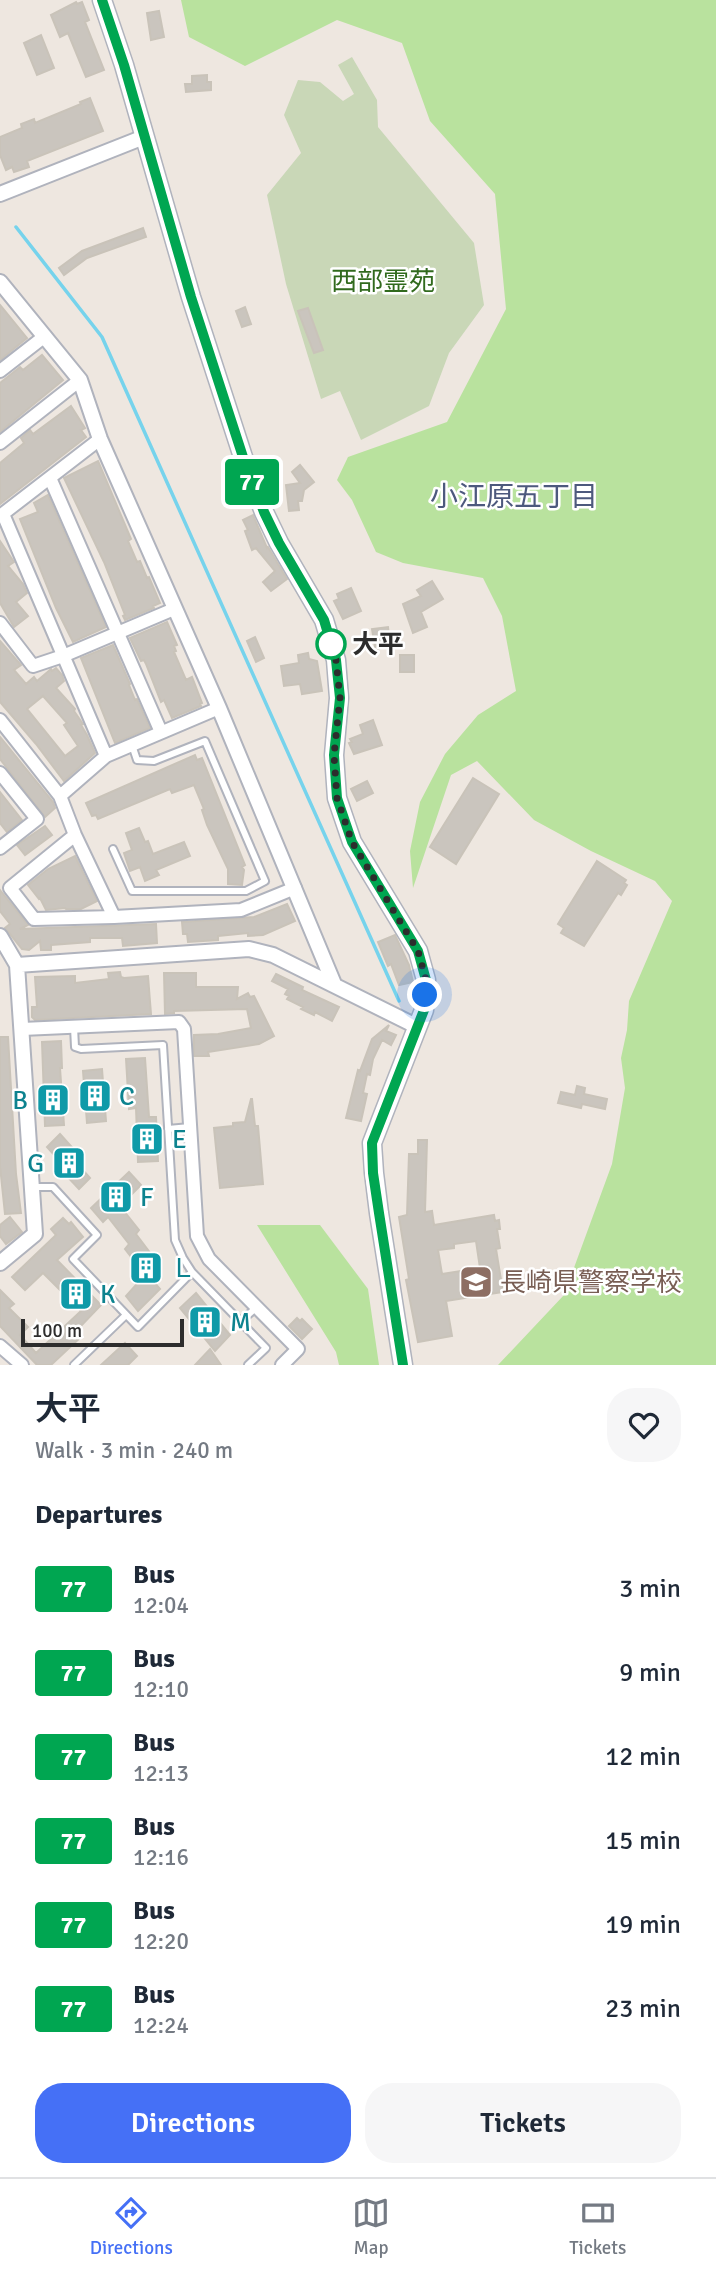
<!DOCTYPE html>
<html lang="en">
<head>
<meta charset="utf-8">
<style>
	body { margin:0; font-family:Signika,"Noto Sans JP",sans-serif; background:#f6f6f7; color:#1f2937; height:100vh; display:flex; flex-direction:column; font-size:26px; white-space:nowrap }
	* { box-sizing:border-box; margin:0 }
	p { font-size:23px; color:#747a83 }
	.icon { flex:none; width:38px; height:38px; fill:none; stroke:currentColor; stroke-width:2; stroke-linecap:round; stroke-linejoin:round }
	.map { position:relative; height:1365px; overflow:hidden }
	.sheet { display:flex; flex-direction:column; background:#fff; flex:1 }
	.sheet>* { flex:none }
	.badge { padding:0 14px; border-radius:5px; font-size:24px; line-height:46px }
	.scale { position:absolute; left:21px; bottom:18px; width:163px; box-sizing:border-box; padding-left:7px; border:4px solid #2d2d2d; border-top:0; font-size:19px; line-height:24px; white-space:nowrap; color:#2d2d2d; -webkit-text-stroke:5px #fff; paint-order:stroke }
	.you { position:absolute; width:35px; height:35px; margin:-18px; border:5px solid #fff; border-radius:50%; background:#1a73e8; box-shadow:0 0 0 10px #1a73e833 }
	.map>.badge { position:absolute; translate:-50% -50%; box-shadow:0 0 0 4px #fff }
	h2 { padding:0 35px; font-size:26px; line-height:63px }
	.round { display:grid; place-items:center; flex:none; width:74px; height:74px; border-radius:28px; background:#f6f6f7 }
	.headline { display:flex; align-items:center; justify-content:space-between; height:119px; padding:0 35px }
	h1 { font-size:33px; font-weight:600; line-height:52px }
	.primary-button { display:flex; gap:14px; margin-top:auto; padding:14px 35px }
	.primary-button a { flex:1; height:80px; border-radius:28px; background:#4570f6; color:#fff; font-size:28px; font-weight:600; line-height:80px; text-align:center }
	.primary-button a+a { background:#f6f6f7; color:#1f2937 }
	ul { padding:0; list-style:none }
	li { display:flex; align-items:center; gap:21px; height:84px; padding:0 35px }
	li div { flex:1 }
	li b { display:block; font-size:26px }
	li em { font-style:normal }
	li .badge { min-width:77px; font-weight:700; text-align:center }
	.menu { display:flex; justify-content:space-around; align-items:center; height:98px; border-top:2px solid #e0e1e3; background:#fff; font-size:19px; color:#747a83 }
	.menu a { display:grid; justify-items:center; gap:4px }
	.menu .active { color:#4570f6 }
	.map>svg:first-child { display:block }
</style>
</head>
<body>
<div class="map">
<svg width="716" height="1365" viewBox="0 0 716 1365">
	<rect width="100%" height="100%" fill="#eee7e0"/>
	<path fill="#b9e29e" d="M181,0H716V1365H498L564,1295L612,1164L625,1088L621,1058L627,1030L629,1001L672,901L655,881L591,851L534,820L477,761L451,775L413,888L410,851L420,802L445,754L478,715L516,691L502,616L483,578L403,563L376,552L352,500L337,480L348,457L447,422L506,309L495,194L430,121L402,43L337,20L245,66L189,37Z
		M257,1225H320L368,1289L379,1365H339L336,1352Z"/>
	<path fill="#c9d7b7" d="M352,57L377,100L378,127L474,243L484,305L449,353L429,406L361,440L340,391L321,399L286,284L267,195L301,153L284,115L298,80L320,82L343,101L354,94L338,65Z"/>
	<g fill="none" stroke-linecap="round" stroke-linejoin="round">
		<path stroke="#76d3ec" stroke-width="3.5" d="M16,227L102,337L399,1001"/>
	</g>
	<path fill="#cac5be" stroke="#c9c3b9" stroke-width="2" fill-rule="evenodd" d="M76,2L77,4L82,2L89,20L85,22L104,70L86,77L68,33L60,37L51,15Z
		M159,11L164,37L151,40L147,13Z
		M41,35L54,68L37,75L24,43Z
		M207,75V82H211V90L186,92L185,84H192V76Z
		M90,98L103,131L27,161L29,167L14,172L12,167L6,170L0,155V137L22,128L21,124L34,119L35,123L81,104L80,102Z
		M143,228L146,237L87,258L64,275L59,268L82,251Z
		M0,305L27,338L0,360Z
		M245,307L251,324L242,327L236,311Z
		M308,308L323,350L314,353L298,311Z
		M42,355L63,380L0,432V383L20,367L23,370Z
		M71,406L85,428L81,430L86,437L0,504V463L24,443L21,438L30,430L33,434Z
		M98,461L131,539L128,541L137,562L140,561L147,578L149,577L160,603L153,606L154,608L125,620L123,616L125,615L104,562L64,478Z
		M300,465L314,482L304,490L302,501H298L299,510L289,511L286,485L300,483L292,472Z
		M48,495L106,627L73,642L56,608L20,519L38,512L34,503Z
		M253,515L267,548L268,547L287,579L271,591L263,582L275,571L256,548L252,550L245,531L248,530L243,520Z
		M0,541L14,562L8,566L23,584L27,593L16,602L28,616L14,627L0,603Z
		M432,581L443,599L421,612L427,627L413,633L403,604L421,596L417,590Z
		M351,588L361,611L343,619L334,601L339,599L337,594Z
		M167,622L177,645L174,646L176,651L174,652L186,680L192,677L202,703L200,704L201,706L172,718L164,700L161,702L146,664L144,660L141,661L130,638Z
		M388,627L390,644L378,649V646L375,647L372,629Z
		M255,637L264,658L256,662L247,641Z
		M0,641L21,665L14,670L26,684L34,677L37,681L51,669L52,671L56,668L62,675L64,681L56,688L75,709L74,711L83,724L81,725L87,735L95,753L64,781L36,744L0,702ZM43,696L67,723L64,725L78,746L65,756L27,709Z
		M113,645L130,684L129,685L135,700L137,699L150,728L115,743L81,658Z
		M308,653L309,659L317,661L322,691L302,694L300,684L284,686L281,666L299,663L298,655Z
		M400,655H414V672H400Z
		M373,720L382,745L354,754L349,743L352,742L350,739L363,734L360,725Z
		M0,737L53,802L55,808L45,817L0,759Z
		M195,755L197,760L202,758L245,865L242,867L244,870L242,885L228,884V869L207,825L202,810L204,809L194,785L172,793L170,789L98,819L96,815L92,816L86,803Z
		M473,778L499,794L456,864L430,847Z
		M367,781L373,793L357,801L351,789Z
		M0,792L22,820L7,832L0,823Z
		M45,826L52,835L25,855L17,845Z
		M139,828L145,842L148,841L153,854L184,842L190,856L156,870L159,875L145,881L140,867L130,871L124,853L132,850L126,833Z
		M75,856L97,901L81,909H66L65,908L46,910L40,898L39,899L28,885L48,869Z
		M597,861L626,880L624,883L627,885L621,895L618,893L584,946L561,933L564,928L558,924Z
		M0,890L28,925L20,929L156,924L157,943L123,946L122,938H90V942L51,945V950H41L40,941L29,950L22,949L5,928L10,924L0,911Z
		M287,904L295,921L263,935L248,936V933L218,936V940L188,942L187,934H183L182,922L254,917Z
		M395,935L409,965L413,982L399,985L391,964L388,966L378,942Z
		M120,972L121,977L124,978L148,976L151,1014L35,1020L32,1017V1007H37L35,977L75,976V983L109,979L108,973Z
		M164,973H196V987H238L237,999L248,993L250,997L254,996L274,1036L259,1044L208,1052L209,1056H194V1035L218,1034L251,1028L247,1009L174,1011V1013L165,1014Z
		M276,974L303,987L302,990L339,1007L332,1021L315,1012L314,1015L301,1009L303,1007L287,999L289,996L285,994L288,989L272,981Z
		M389,1025L386,1031L396,1035L391,1045L382,1040L373,1059L370,1075L367,1074L363,1093L367,1094L361,1121L346,1118L358,1070L360,1071L372,1039Z
		M0,1037H8L16,1174L21,1213L5,1214L0,1166Z
		M61,1041L62,1068H60L64,1125L45,1126L42,1042Z
		M145,1058L149,1117H156L158,1161L138,1162L136,1108L129,1109L126,1059Z
		M102,1069L106,1121L87,1123L83,1071Z
		M577,1086L585,1088L584,1094L607,1099L605,1109L582,1104L581,1108L558,1103L561,1092L575,1095Z
		M251,1099H252L255,1126H258L263,1184L220,1188L214,1128L233,1126V1123L245,1122Z
		M60,1134L78,1154L73,1159L90,1178L79,1189L61,1170L65,1167L47,1147Z
		M418,1140H427L425,1212L432,1211L434,1225L494,1215L495,1221L499,1220L500,1229H497L500,1248L496,1249L503,1292L446,1301L452,1336L418,1342L406,1280L409,1279L399,1217L407,1215L409,1154H418ZM476,1241L480,1268L442,1274L438,1250L454,1248V1244Z
		M129,1172L141,1185L120,1206L139,1230L136,1234L157,1262L147,1274L160,1289L138,1311L126,1296L145,1275L125,1249L129,1244L108,1217L103,1222L91,1208Z
		M10,1217L22,1232L6,1244L0,1236V1225Z
		M63,1218L69,1224L71,1222L83,1237L57,1260L101,1305L77,1330L82,1336L51,1365H37L0,1326V1290L14,1304L9,1308L28,1327L20,1335L36,1353L81,1311L43,1273L25,1290L12,1277L56,1235L51,1229Z
		M196,1293L230,1335L215,1351L180,1308Z
		M297,1318L300,1321L302,1319L312,1329L302,1339L289,1326Z
		M125,1343L137,1356L128,1365H101Z
		M210,1349L221,1365H195Z"/>
	<g fill="none" stroke-linecap="round" stroke-linejoin="round">
		<defs>
			<path id="service" d="M113,849L132,891H246L265,881L205,741L154,761L137,760L132,745
				M74,1027L75,1047L81,1049L163,1045L175,1240L183,1258L192,1272L266,1348L248,1365
				M168,1129L190,1127
				M34,1187H53L97,1235L73,1259L138,1327L192,1272
				M241,1321L257,1307
				M74,1365L126,1315"/>
			<path id="minor" d="M0,371L45,336
				M0,443L80,380
				M50,478L161,732
				M3,514L106,756
				M0,516L100,439
				M0,623L33,666L63,656L174,609
				M0,720L60,796L75,835L114,917L241,910L295,888
				M0,773L37,819L0,848
				M60,796L106,756L219,708
				M75,835L10,888L34,919L114,917
				M22,1029L179,1022L184,1029L197,1236L209,1259L298,1349L282,1365
				M0,1346L22,1365"/>
			<path id="tertiary" d="M0,194L144,137
				M0,282L80,380L100,439L219,708L334,984
				M0,936L17,965L35,1234L0,1263
				M17,965L249,949L273,955L418,1027"/>
			<path id="secondary" d="M102,0L124,65L191,297L243,457L264,512L279,543L324,620L336,660L339,698L334,755L337,798L352,842L418,951L426,980L424,1010L372,1143L374,1173L379,1213L403,1365"/>
		</defs>
		<use href="#service" stroke="#b0b3bd" stroke-width="10"/>
		<use href="#minor" stroke="#b0b3bd" stroke-width="16"/>
		<use href="#tertiary" stroke="#b0b3bd" stroke-width="18"/>
		<use href="#secondary" stroke="#b0b3bd" stroke-width="21"/>
		<use href="#service" stroke="#fff" stroke-width="6"/>
		<use href="#minor" stroke="#fff" stroke-width="12"/>
		<use href="#tertiary" stroke="#fff" stroke-width="14"/>
		<use href="#secondary" stroke="#fff" stroke-width="18"/>
	</g>
	<g fill="none" stroke-linecap="round" stroke-linejoin="round">
		<defs>
			<path id="line" d="M102,0L124,65L191,297L243,457L264,512L279,543L324,620L336,660L340,698L334,755L337,798L352,842L418,951L426,980L424,1010L372,1143L373,1173L379,1213L403,1365"/>
		</defs>
		<use href="#line" stroke="#fff" stroke-width="16"/>
		<use href="#line" stroke="#00a651" stroke-width="10"/>
		<path stroke="#2d2d2d" stroke-width="7" stroke-dasharray="0 12.6" d="M331,644L330,640L336,660L340,698L334,755L337,798L352,842L418,951L426,980L425,995"/>
	</g>
	<defs>
		<symbol id="building-square" viewBox="-11 -11 22 22"><rect x="-9" y="-9" width="18" height="18" rx="4" fill="#0f9aa8" stroke="#fff"/><path d="M-4-6H4V6H1V3H-1V6H-4ZM-2.5-4.3h1.7v1.8h-1.7ZM.8-4.3h1.7v1.8H.8ZM-2.5-1h1.7V.8h-1.7ZM.8-1h1.7V.8H.8Z" fill="#fff"/></symbol>
		<symbol id="school-square" viewBox="-11 -11 22 22"><rect x="-9" y="-9" width="18" height="18" rx="4" fill="#8d6e63" stroke="#fff"/><path d="M0-5L7-2L0 1L-7-2ZM-4 1L0 2.5L4 1V4Q0 6-4 4Z" fill="#fff"/></symbol>
	</defs>
	<g fill-rule="evenodd">
		<use href="#building-square" x="76" y="1077" width="38" height="38"/>
		<use href="#building-square" x="34" y="1081" width="38" height="38"/>
		<use href="#building-square" x="128" y="1120" width="38" height="38"/>
		<use href="#building-square" x="50" y="1144" width="38" height="38"/>
		<use href="#building-square" x="97" y="1178" width="38" height="38"/>
		<use href="#building-square" x="127" y="1249" width="38" height="38"/>
		<use href="#school-square" x="457" y="1263" width="38" height="38"/>
		<use href="#building-square" x="57" y="1275" width="38" height="38"/>
		<use href="#building-square" x="186" y="1303" width="38" height="38"/>
	</g>
	<circle fill="#fff" stroke="#00a651" stroke-width="3.5" cx="331" cy="644" r="14"/>
	<g text-anchor="middle" stroke-width="5" stroke-linejoin="round" paint-order="stroke">
		<g font-size="26" fill="#316a1d" stroke="#fff">
			<text x="383" y="290">西部霊苑</text>
		</g>
		<g font-size="26" font-weight="bold" fill="#2d2d2d" stroke="#fff" text-anchor="start">
			<text x="352" y="653">大平</text>
		</g>
		<g font-size="26" fill="#0d838f" stroke="#fff" text-anchor="start">
			<text x="119" y="1105">C</text>
			<text x="28" y="1109" text-anchor="end">B</text>
			<text x="172" y="1148">E</text>
			<text x="44" y="1172" text-anchor="end">G</text>
			<text x="140" y="1206">F</text>
			<text x="170" y="1277">Ｌ</text>
			<text x="100" y="1303">K</text>
			<text x="230" y="1331">M</text>
		</g>
		<g font-size="26" fill="#785e54" stroke="#fff" text-anchor="start">
			<text x="500" y="1291">長崎県警察学校</text>
		</g>
		<g font-size="28" fill="#4d597d" stroke="#fff">
			<text x="514" y="506">小江原五丁目</text>
		</g>
	</g>
</svg>
<div class="scale">100 m</div>
<div class="you" style="left:425px;top:995px"></div>
<b class="badge" style="left:252px;top:482px;background:#00a651;color:#fff">77</b>
</div>
<section class="sheet">
<div class="headline"><div><h1>大平</h1><p>Walk · 3 min · 240 m</p></div><a class="round"><svg class="icon" aria-label="heart" viewBox="0 0 24 24"><path d="M12 20l-8-8c-3-5 5-10 8-4 3-6 11-1 8 4z"/></svg></a></div>
<h2>Departures</h2>
<ul>
<li><span class="badge" style="background:#00a651;color:#fff">77</span><div><b>Bus</b><p>12:04</p></div><em>3 min</em></li>
<li><span class="badge" style="background:#00a651;color:#fff">77</span><div><b>Bus</b><p>12:10</p></div><em>9 min</em></li>
<li><span class="badge" style="background:#00a651;color:#fff">77</span><div><b>Bus</b><p>12:13</p></div><em>12 min</em></li>
<li><span class="badge" style="background:#00a651;color:#fff">77</span><div><b>Bus</b><p>12:16</p></div><em>15 min</em></li>
<li><span class="badge" style="background:#00a651;color:#fff">77</span><div><b>Bus</b><p>12:20</p></div><em>19 min</em></li>
<li><span class="badge" style="background:#00a651;color:#fff">77</span><div><b>Bus</b><p>12:24</p></div><em>23 min</em></li>
</ul>
<div class="primary-button"><a>Directions</a><a>Tickets</a></div>
</section>
<nav class="menu">
<a class="active"><svg class="icon" aria-label="directions" viewBox="0 0 24 24"><path d="M12 3l9 9-9 9-9-9zM9 14v-3h6M13 9l2 2-2 2"/></svg>Directions</a>
<a><svg class="icon" aria-label="map" viewBox="0 0 24 24"><path d="M3 6l6-2 6 2 6-2v14l-6 2-6-2-6 2zM9 4v14M15 6v14"/></svg>Map</a>
<a><svg class="icon" aria-label="tickets" viewBox="0 0 24 24"><path d="M3 7h18v10H3zM15 7v10"/></svg>Tickets</a>
</nav>
</body>
</html>
